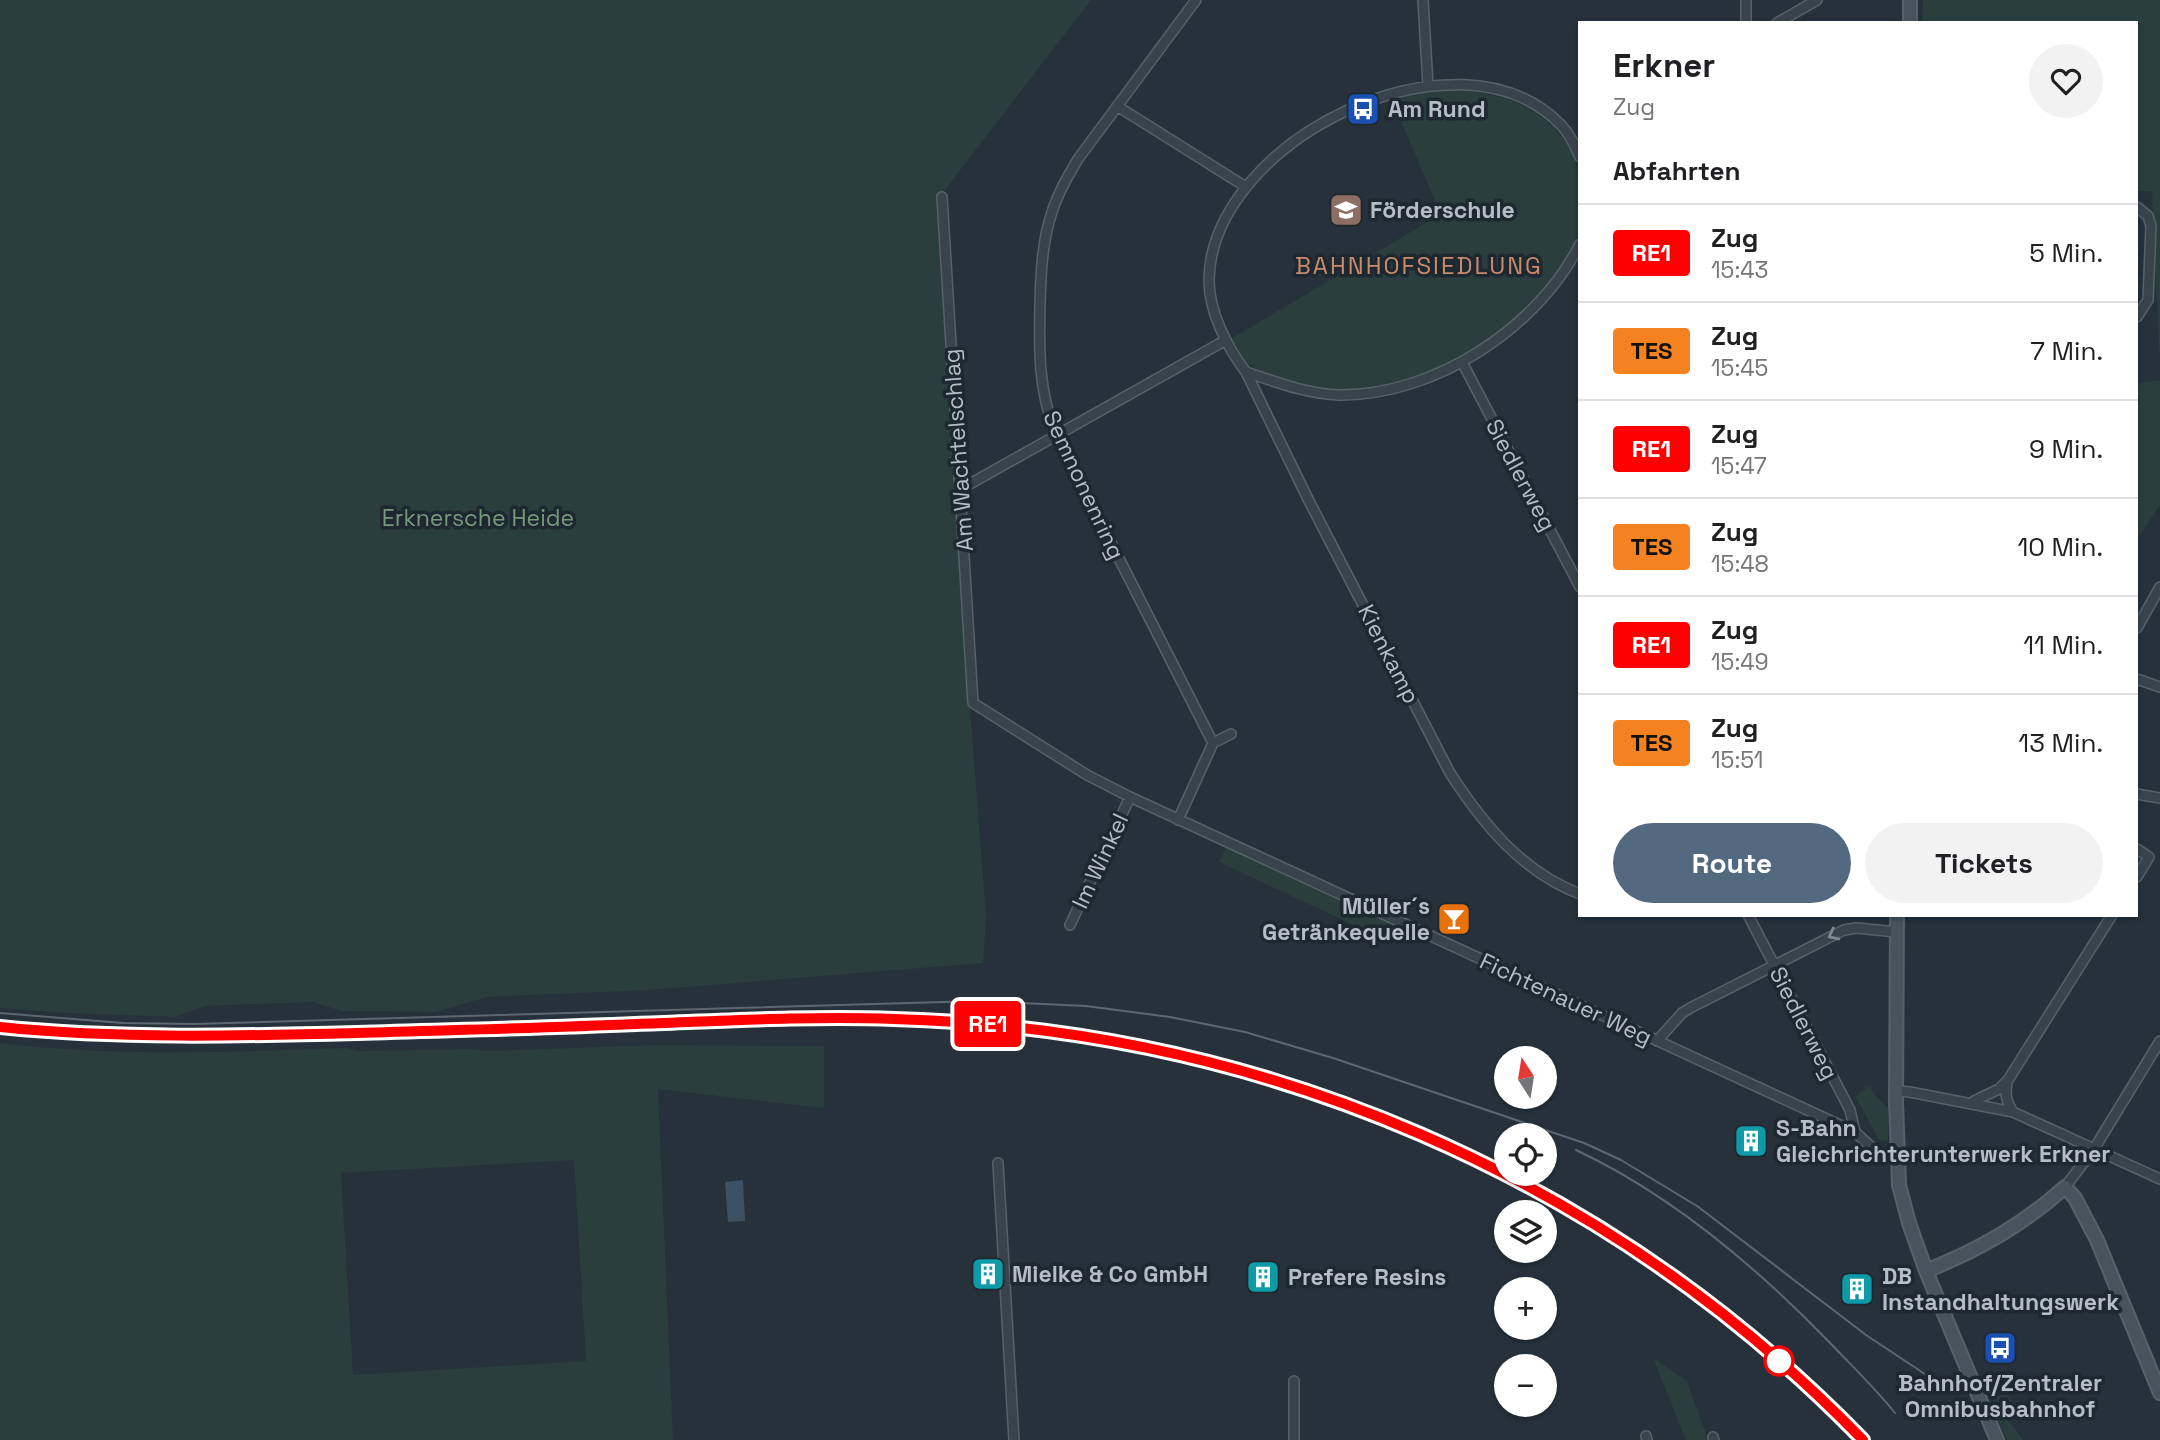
<!DOCTYPE html>
<html lang="de">
<head>
<meta charset="utf-8">
<style>
	body { margin:0; font-family:"Space Grotesk",sans-serif; background:#f2f2f2; color:#202124; height:100vh; display:flex; flex-direction:column; font-size:26px; white-space:nowrap }
	* { box-sizing:border-box; margin:0 }
	p { font-size:23px; color:#757577 }
	.icon { flex:none; width:38px; height:38px; fill:none; stroke:currentColor; stroke-width:2; stroke-linecap:round; stroke-linejoin:round }
	.map { position:relative; flex:1; overflow:hidden }
	.side { position:absolute; left:1578px; top:21px; width:560px; height:896px; display:flex; flex-direction:column; background:#fff; border-radius:0px; box-shadow:0 2px 5px #0004 }
	.side>* { flex:none }
	.badge { padding:0 14px; border-radius:5px; font-size:24px; line-height:46px }
	.needle { width:46px; rotate:348deg }
	.tools { position:absolute; left:1494px; top:1046px; display:grid; gap:14px }
	.tools a { display:grid; place-items:center; width:63px; height:63px; border-radius:50%; background:#fff; box-shadow:0 2px 5px #0004; font-size:35px }
	.map>.badge { position:absolute; translate:-50% -50%; box-shadow:0 0 0 4px #fff }
	h2 { padding:0 35px; font-size:26px; line-height:63px }
	.round { display:grid; place-items:center; flex:none; width:74px; height:74px; border-radius:37px; background:#f2f2f2 }
	.summary { display:flex; align-items:center; justify-content:space-between; height:119px; padding:0 35px }
	h1 { font-size:33px; font-weight:600; line-height:52px }
	.button { display:flex; gap:14px; margin-top:auto; padding:14px 35px }
	.button a { flex:1; height:80px; border-radius:42px; background:#53697f; color:#fff; font-size:28px; font-weight:600; line-height:80px; text-align:center }
	.button a+a { background:#f2f2f2; color:#202124 }
	ul { padding:0; list-style:none }
	li { display:flex; align-items:center; gap:21px; height:98px; padding:0 35px; border-top:2px solid #e0e0e0 }
	li div { flex:1 }
	li b { display:block; font-size:26px }
	li em { font-style:normal }
	li .badge { min-width:77px; font-weight:700; text-align:center }
	.map>svg:first-child { display:block }
</style>
</head>
<body>
<div class="map">
<svg width="2160" height="1440" viewBox="0 0 2160 1440">
	<rect width="100%" height="100%" fill="#26313b"/>
	<path fill="#293e3d" fill-rule="evenodd" d="M0,0H1091L938,199L970,707L986,916L983,963L649,990L487,997L436,1012L341,1011L313,1002L204,1006L175,1017L66,1013L0,1008Z
		M1923,0H2160V363L2152,191H2137V23H1922Z
		M1455,90C1501,93 1543,105 1568,146C1578,162 1580,179 1580,197C1580,214 1580,229 1574,244C1568,260 1558,272 1548,284C1542,293 1535,302 1528,309C1468,367 1370,406 1288,382C1275,377 1261,373 1249,364C1242,358 1237,347 1231,339L1441,214L1392,101L1424,92Z
		M2160,380V505L2137,540V383Z
		M1226,847L1398,926L1395,935L1381,938L1219,862Z
		M0,1043C115,1057 230,1052 345,1048L360,1051L473,1049L487,1051L656,1045L824,1046V1108L658,1089L673,1440H0ZM574,1160L586,1361L353,1375L341,1173Z
		M1870,1086L1875,1095L1888,1108V1141L1879,1140L1855,1096Z
		M1653,1358L1687,1381L1708,1440H1686Z
		M2006,1394L2019,1408L2008,1419L2023,1440H2007L1991,1403L1993,1398Z"/>
	<path fill="#3d5162" d="M743,1180L745,1221L728,1222L725,1182Z"/>
	<g fill="none" stroke-linecap="round" stroke-linejoin="round">
		<defs>
			<path id="street" d="M1423,0L1428,86
				M1746,23V0
				M1777,23L1817,0
				M1117,106L1246,187
				M1580,157C1575,146 1570,134 1561,125C1459,19 1211,140 1209,280C1209,312 1227,347 1246,372C1276,382 1307,394 1339,395C1434,396 1538,328 1580,244
				M942,197L973,703L1087,775L1130,797L1855,1132L1880,1155L1897,1158
				M2137,207L2148,216L2151,226L2148,300L2137,317
				M1462,362L1580,587
				M1246,372L1309,501L1450,773C1483,824 1522,872 1580,894
				M961,489L1226,340
				M2137,628L2160,587
				M2137,679L2160,687
				M1213,743L1231,734
				M2137,794L2160,798
				M1178,820L1213,743L1056,435C1038,389 1039,351 1040,303C1041,272 1042,242 1052,212C1058,193 1068,176 1078,159L1196,0
				M2137,849L2149,857L2137,877
				M1748,915L1850,1110L1855,1132
				M1070,925L1130,797
				M1657,1041L1682,1013L1692,1007L1844,930L1856,928L1897,932
				M2007,1082C2005,1094 2006,1101 2013,1112
				M1896,1091L1910,1092L2013,1112L2160,1179
				M1974,1101L1999,1089L2008,1080L2112,915
				M998,1163L1014,1440
				M2065,1187L2094,1149L2160,1041
				M1294,1381V1440
				M1646,1436L1647,1440
				M1713,1437L1714,1440"/>
			<path id="secondary" d="M1910,23V0
				M1897,915L1896,1102L1899,1185L1909,1223L1926,1271L1997,1440
				M1926,1271C1978,1250 2023,1225 2065,1187L2075,1198L2097,1240L2160,1393"/>
		</defs>
		<use href="#street" stroke="#576169" stroke-width="12"/>
		<use href="#secondary" stroke="#576169" stroke-width="16"/>
		<use href="#street" stroke="#39434b" stroke-width="9"/>
		<use href="#secondary" stroke="#48535e" stroke-width="12"/>
		<path stroke="#5c6772" stroke-width="2" d="M0,1013L123,1023L194,1024L978,1001L1086,1006L1170,1017L1245,1032L1333,1058L1584,1143L1621,1160L1697,1206L1866,1335L1946,1388
			M1576,1150C1672,1195 1760,1270 1833,1346C1854,1368 1876,1389 1895,1413"/>
		<path stroke="#5c6772" stroke-width="2.5" stroke-dasharray="7 7" stroke-linecap="butt" d="M0,1027C119,1039 238,1036 358,1033C457,1030 556,1027 656,1023C735,1020 815,1016 894,1019C1264,1030 1604,1174 1863,1440"/>
	</g>
	<defs><path id="oneway-chevron" d="M-2-3.5L2.5 0L-2 3.5" fill="none" stroke-width="1.6" stroke-linecap="round" stroke-linejoin="round" transform="scale(1.75)"/></defs>
	<use stroke="#7d878f" href="#oneway-chevron" transform="translate(1833 935) rotate(153)"/>
	<g fill="none" stroke-linecap="round" stroke-linejoin="round">
		<defs>
			<path id="line" d="M0,1027C119,1039 238,1036 357,1033C450,1030 543,1028 636,1024C722,1021 808,1016 894,1019C1261,1029 1606,1175 1863,1440"/>
		</defs>
		<use href="#line" stroke="#fff" stroke-width="16"/>
		<use href="#line" stroke="#f00" stroke-width="10"/>
	</g>
	<defs>
		<symbol id="bus-square" viewBox="-11 -11 22 22"><rect x="-9" y="-9" width="18" height="18" rx="4" fill="#1a4fb4" stroke="#1e2830"/><path d="M-5-6H5V4H4V6H2V4H-2V6H-4V4H-5ZM-3.5-4V0h7V-4ZM-3.5 1.2v1.5H-2V1.2ZM2 1.2v1.5H3.5V1.2Z" fill="#fff"/></symbol>
		<symbol id="school-square" viewBox="-11 -11 22 22"><rect x="-9" y="-9" width="18" height="18" rx="4" fill="#8d6e63" stroke="#1e2830"/><path d="M0-5L7-2L0 1L-7-2ZM-4 1L0 2.5L4 1V4Q0 6-4 4Z" fill="#fff"/></symbol>
		<symbol id="bar-square" viewBox="-11 -11 22 22"><rect x="-9" y="-9" width="18" height="18" rx="4" fill="#e8710a" stroke="#1e2830"/><path d="M-6-5H6L.8 .8V4.5H3.5V6h-7V4.5H-.8V.8Z" fill="#fff"/></symbol>
		<symbol id="building-square" viewBox="-11 -11 22 22"><rect x="-9" y="-9" width="18" height="18" rx="4" fill="#0f9aa8" stroke="#1e2830"/><path d="M-4-6H4V6H1V3H-1V6H-4ZM-2.5-4.3h1.7v1.8h-1.7ZM.8-4.3h1.7v1.8H.8ZM-2.5-1h1.7V.8h-1.7ZM.8-1h1.7V.8H.8Z" fill="#fff"/></symbol>
	</defs>
	<g fill-rule="evenodd">
		<use href="#bus-square" x="1344" y="90" width="38" height="38"/>
		<use href="#school-square" x="1327" y="191" width="38" height="38"/>
		<use href="#bar-square" x="1435" y="900" width="38" height="38"/>
		<use href="#building-square" x="1732" y="1122" width="38" height="38"/>
		<use href="#building-square" x="969" y="1255" width="38" height="38"/>
		<use href="#building-square" x="1244" y="1258" width="38" height="38"/>
		<use href="#building-square" x="1838" y="1270" width="38" height="38"/>
		<use href="#bus-square" x="1981" y="1329" width="38" height="38"/>
	</g>
	<circle fill="#fff" stroke="#f00" stroke-width="3.5" cx="1779" cy="1361" r="14"/>
	<g text-anchor="middle" stroke-width="7" stroke-linejoin="round" paint-order="stroke">
		<g font-size="23" font-weight="bold" fill="#b5bec6" stroke="#1e2830" text-anchor="start">
			<text x="1388" y="117">Am Rund</text>
			<text x="1370" y="218">Förderschule</text>
			<text x="1430" y="914" text-anchor="end">Müller´s<tspan x="1430" dy="26">Getränkequelle</tspan></text>
			<text x="1776" y="1136">S-Bahn<tspan x="1776" dy="26">Gleichrichterunterwerk Erkner</tspan></text>
			<text x="1012" y="1282">Mielke &amp; Co GmbH</text>
			<text x="1882" y="1284">DB<tspan x="1882" dy="26">Instandhaltungswerk</tspan></text>
			<text x="1288" y="1285">Prefere Resins</text>
			<text x="2000" y="1391" text-anchor="middle">Bahnhof/Zentraler<tspan x="2000" dy="26">Omnibusbahnhof</tspan></text>
		</g>
		<g font-size="23" fill="#b5bec6" stroke="#1e2830">
			<text transform="translate(958 450) rotate(-94)" y="8">Am Wachtelschlag</text>
			<text transform="translate(1521 475) rotate(62)" y="8">Siedlerweg</text>
			<text transform="translate(1084 485) rotate(65)" y="8">Semnonenring</text>
			<text transform="translate(1389 654) rotate(63)" y="8">Kienkamp</text>
			<text transform="translate(1100 861) rotate(-65)" y="8">Im Winkel</text>
			<text transform="translate(1566 999) rotate(25)" y="8">Fichtenauer Weg</text>
			<text transform="translate(1804 1023) rotate(63)" y="8">Siedlerweg</text>
		</g>
		<g font-size="23" fill="#759a7a" stroke="#1e2830">
			<text x="478" y="526">Erknersche Heide</text>
		</g>
		<g font-size="24" letter-spacing="2" fill="#ca8a6c" stroke="#1e2830">
			<text x="1419" y="274">BAHNHOFSIEDLUNG</text>
		</g>
	</g>
</svg>
<div class="tools">
<a><svg class="needle" viewBox="-14 -14 28 28"><path d="M0-13l5 13h-10z" fill="#e53935"/><path d="M0 13l5-13h-10z" fill="#757577"/></svg></a>
<a><svg class="icon" aria-label="locate" viewBox="0 0 24 24"><circle cx="12" cy="12" r="6"/><path d="M12 2v4M12 18v4M2 12h4M18 12h4"/></svg></a>
<a><svg class="icon" aria-label="layers" viewBox="0 0 24 24"><path d="M12 4l9 5-9 5-9-5zM3 14l9 5 9-5"/></svg></a>
<a>+</a>
<a>−</a>
</div>
<b class="badge" style="left:988px;top:1024px;background:#f00;color:#fff">RE1</b>
<section class="side">
<div class="summary"><div><h1>Erkner</h1><p>Zug</p></div><a class="round"><svg class="icon" aria-label="heart" viewBox="0 0 24 24"><path d="M12 20l-8-8c-3-5 5-10 8-4 3-6 11-1 8 4z"/></svg></a></div>
<h2>Abfahrten</h2>
<ul>
<li><span class="badge" style="background:#f00;color:#fff">RE1</span><div><b>Zug</b><p>15:43</p></div><em>5 Min.</em></li>
<li><span class="badge" style="background:#f58220;color:#111">TES</span><div><b>Zug</b><p>15:45</p></div><em>7 Min.</em></li>
<li><span class="badge" style="background:#f00;color:#fff">RE1</span><div><b>Zug</b><p>15:47</p></div><em>9 Min.</em></li>
<li><span class="badge" style="background:#f58220;color:#111">TES</span><div><b>Zug</b><p>15:48</p></div><em>10 Min.</em></li>
<li><span class="badge" style="background:#f00;color:#fff">RE1</span><div><b>Zug</b><p>15:49</p></div><em>11 Min.</em></li>
<li><span class="badge" style="background:#f58220;color:#111">TES</span><div><b>Zug</b><p>15:51</p></div><em>13 Min.</em></li>
</ul>
<div class="button"><a>Route</a><a>Tickets</a></div>
</section>
</div>
</body>
</html>
